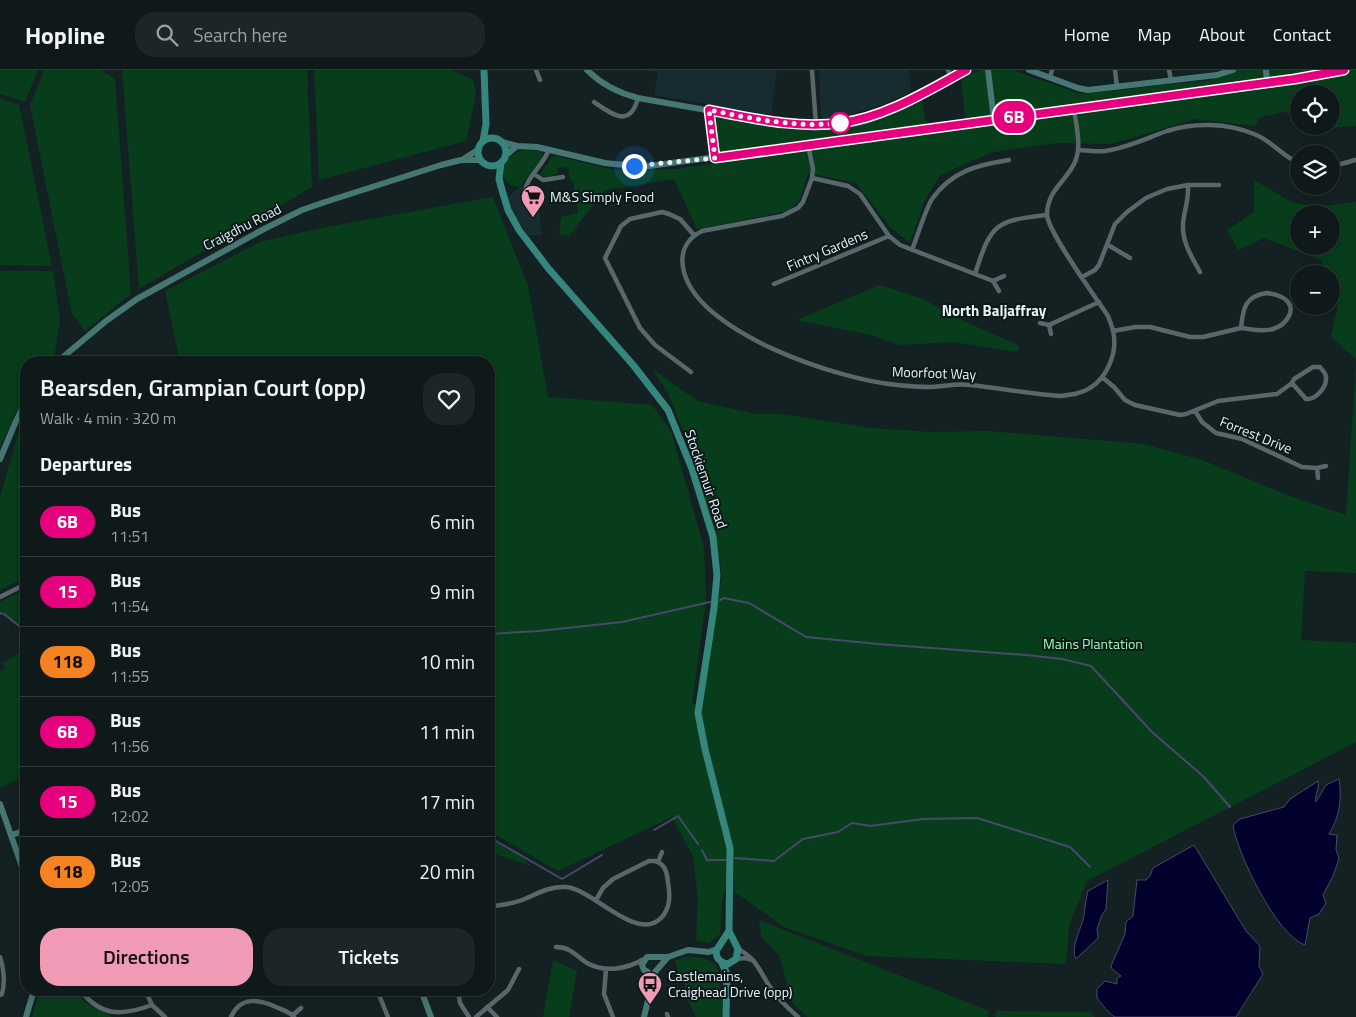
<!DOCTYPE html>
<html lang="en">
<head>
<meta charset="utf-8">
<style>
	body { margin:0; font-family:"Titillium Web",sans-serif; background:#1d2627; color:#f1f3f6; height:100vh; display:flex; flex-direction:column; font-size:19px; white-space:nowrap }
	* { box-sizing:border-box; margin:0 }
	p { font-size:16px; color:#9ba0a2 }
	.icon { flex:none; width:28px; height:28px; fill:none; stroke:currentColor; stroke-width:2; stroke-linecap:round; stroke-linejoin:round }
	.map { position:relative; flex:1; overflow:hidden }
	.sheet { position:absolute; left:20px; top:286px; width:475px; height:640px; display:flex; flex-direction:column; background:#0f191a; border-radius:20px; box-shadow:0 2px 12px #0003,0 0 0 1px #2f3839 }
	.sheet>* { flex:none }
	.badge { padding:0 10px; border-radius:16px; font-size:18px; line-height:32px }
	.buttons { position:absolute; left:1290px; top:15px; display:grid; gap:10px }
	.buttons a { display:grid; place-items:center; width:50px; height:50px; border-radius:50%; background:#0f191a; box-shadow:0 2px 12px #0003,0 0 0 1px #2f3839; font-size:25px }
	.you { position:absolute; width:25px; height:25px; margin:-12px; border:4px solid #fff; border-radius:50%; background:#1a73e8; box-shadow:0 0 0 8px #1a73e833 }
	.map>.badge { position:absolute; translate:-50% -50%; box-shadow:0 0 0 2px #fff }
	h2 { padding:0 20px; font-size:19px; line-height:45px }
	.round { display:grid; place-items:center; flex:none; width:52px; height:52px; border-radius:20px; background:#1d2627 }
	.overview { display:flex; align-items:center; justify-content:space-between; height:85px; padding:0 20px }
	h1 { font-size:24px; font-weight:600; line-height:38px }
	.action { display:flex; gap:10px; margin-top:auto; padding:10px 20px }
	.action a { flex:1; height:58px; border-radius:20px; background:#f09ab5; color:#111; font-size:20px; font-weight:600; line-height:58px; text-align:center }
	.action a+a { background:#1d2627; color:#f1f3f6 }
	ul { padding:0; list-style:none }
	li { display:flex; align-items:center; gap:15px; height:70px; padding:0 20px; border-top:1px solid #2f3839 }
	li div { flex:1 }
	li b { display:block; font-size:19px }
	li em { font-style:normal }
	li .badge { min-width:55px; font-weight:700; text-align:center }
	header { display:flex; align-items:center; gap:30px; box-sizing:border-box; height:70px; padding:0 25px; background:#0f191a; border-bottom:1px solid #2f3839 }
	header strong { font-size:24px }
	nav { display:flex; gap:28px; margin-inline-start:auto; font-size:18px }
	.search { width:350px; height:45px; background:#1d2627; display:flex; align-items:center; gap:12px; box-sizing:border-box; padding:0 18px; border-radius:20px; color:#9ba0a2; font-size:19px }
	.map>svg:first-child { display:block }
</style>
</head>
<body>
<header>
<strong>Hopline</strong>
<div class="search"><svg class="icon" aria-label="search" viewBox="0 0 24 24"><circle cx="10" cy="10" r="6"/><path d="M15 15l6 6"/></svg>Search here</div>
<nav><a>Home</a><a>Map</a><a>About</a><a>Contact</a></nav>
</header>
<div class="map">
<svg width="1356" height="947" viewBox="0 0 1356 947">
	<rect width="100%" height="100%" fill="#142123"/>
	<path fill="#162c30" d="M640,0H777L771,45L654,25L658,2Z
		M819,0H909L911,22L881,35L845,46L821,51Z
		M528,114L538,131L542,165H528L516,148L507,128L520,117Z"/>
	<path fill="#083d1b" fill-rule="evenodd" d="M0,0H38L25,32L0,24Z
		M44,0H101L115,9L131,224L85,261L72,244L30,35Z
		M122,0H307L312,117L139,219Z
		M314,0H452L473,10L476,24L466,71L319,110Z
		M983,0H1012L1081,24L1212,10L1229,0H1356V56L1328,58L1323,56H1331V24H1299V47L1284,42L1260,47L1255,56L1196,49L1111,74L1057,73L993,82L940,105L924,132L910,173L890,157L856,113L808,103L800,130L788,141L697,159L674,109L605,120L569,166L559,164L561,147L578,143L573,111H570L568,97L558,98L557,104L544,107L540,104L552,87L556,86L613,100L676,99L800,80L798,71L724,83L716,78L712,52L719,46C769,55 815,64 865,51C885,46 903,36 922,28L926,55L965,49L961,7Z
		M0,28L19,35L52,196L0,195Z
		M523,80L540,81L543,86L520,117L510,115L504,108C503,90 506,87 523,80Z
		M1254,110L1293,133L1322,136L1356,132V290L1331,266L1338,236L1331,217V204H1326L1321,190L1264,168L1238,180L1227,160L1254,142ZM1299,144H1331V176H1299Z
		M493,127L528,216L548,327L652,335L671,361L704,478L706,531L692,633L701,635L722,506L718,478L693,386L667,321L652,299L698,331L755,344H782L871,358L931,362L988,361L1144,374L1202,390L1287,425L1346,445L1356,294V503L1305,501L1301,570L1356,573V672L1087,811L1069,855L1066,894L867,886L784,857L735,822L733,798L722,831L720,864L709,873L696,870L698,829L693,786L672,747L558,801L489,761V292H180L165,221L260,172L321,158Z
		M0,201H53L60,250L54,289L51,292H26V328L15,343L0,378Z
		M880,215L923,229L957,248L1020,276L1017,282L953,272L900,275L871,265L797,250Z
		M19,361L22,365L20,376L26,381V507L0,520V427Z
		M16,524L26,525V705L0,718V601L6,598L3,593L20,582L19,556L10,551L5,544L0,543V532Z
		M489,768L522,787L531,796L489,782Z
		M759,850L989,941L988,947H808L793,934L779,885L762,868Z
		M685,887C716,887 720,893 720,923L723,925L722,947H696L683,920L686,912L679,903L675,891Z
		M553,890L577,901L569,947H543Z
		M40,920H76C84,936 99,939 112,947H32Z
		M996,941L1090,942L1095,947H995Z"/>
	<path fill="#02012d" stroke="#484969" d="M1339,709C1342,730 1340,745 1329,764L1337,765L1336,779L1339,789L1333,806L1323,825L1326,833L1319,844L1310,848L1305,875C1277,866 1237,783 1233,755L1240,749L1284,737L1290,729L1318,711C1320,719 1314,725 1316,732L1326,715Z
		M1194,775L1246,861L1260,876L1259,896L1263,904L1236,947H1115C1109,944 1102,934 1097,928V919L1105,911L1117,914V908L1121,906L1112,899L1111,896L1125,864L1126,852L1133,846L1137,810H1146L1150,806L1153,798Z
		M1108,810L1106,839L1102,845L1097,859L1098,868L1076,889C1070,877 1082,858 1084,845C1085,837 1086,829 1088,821Z"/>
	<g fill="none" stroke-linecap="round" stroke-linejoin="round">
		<path stroke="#484969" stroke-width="2" d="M720,530L724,528L749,533L806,567L878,574L1026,585L1062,589L1091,596L1152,662L1204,707L1230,737
			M0,543C9,544 14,556 26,559
			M489,564L539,561L622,552L710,532
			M654,760L678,746L698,774
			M489,767L562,809L602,785
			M702,780L707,790H725
			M735,788L774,791L803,769L838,762L852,753L870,756L923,749L977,748L1070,777L1090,797"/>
		<path stroke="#58676a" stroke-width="4.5" d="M536,0L540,10
			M812,0L816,55
			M948,0L951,8
			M1115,0L1117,17
			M1169,0L1171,10
			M1050,7L1052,0
			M594,32C611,44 630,59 638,28
			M808,75L813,99L812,108L803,132L798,138L782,146L702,161C686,169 679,183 684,202C700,264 840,310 897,315C907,316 918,317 928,317C942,317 956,313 970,315C1000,318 1030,324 1060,326C1070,325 1081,324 1090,318C1108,307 1118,281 1113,261C1112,256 1110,251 1108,246C1096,228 1048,162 1047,145C1047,120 1066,112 1075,92C1082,76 1076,55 1074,39
			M1078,80C1087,80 1096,82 1105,81C1127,78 1147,68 1167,61C1195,52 1227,53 1254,64C1271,70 1282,86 1299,93
			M1331,97L1355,90
			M534,104L543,110L563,107
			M812,108L848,116L860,124L889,166L900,175L993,211L999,221
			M1188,115C1189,131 1184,140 1183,154C1182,173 1192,187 1200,202
			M525,120C528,105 544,95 549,79
			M1108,175L1130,188
			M912,180C918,165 924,143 932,129C952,101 977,95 1009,90
			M975,204C980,190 984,172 995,160C1006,148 1032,147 1047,145
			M1082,207L1095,200L1099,195L1115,154L1127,142L1146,128L1167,119L1188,115H1219
			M993,211L1004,206
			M774,214L889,166
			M1267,223C1273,224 1281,225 1286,230C1298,241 1284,256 1273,259C1263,262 1251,259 1241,258C1243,238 1245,226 1267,223Z
			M1040,253L1049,255L1099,232
			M1049,255L1051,264
			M1113,261L1135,257H1150L1190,267H1203L1241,258
			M1313,297H1320C1322,300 1326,303 1326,307C1327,318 1315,330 1306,329L1292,313L1294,309Z
			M691,302L655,275L640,258L605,188L621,156L630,149L662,142L669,144L680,149L694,165
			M1102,307L1114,317L1125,330L1135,335L1180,345L1186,344L1218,331L1277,324L1292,313
			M1195,341L1202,352L1216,363L1242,369L1302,397L1317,398L1326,396
			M1317,398L1318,408
			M0,527L26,514
			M658,792L662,782
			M489,837C500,835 512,834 522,830C537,824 549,816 566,817C593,819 637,873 661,848C671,838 670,824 668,812C667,802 665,794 655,791H649L613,809L603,818L596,830
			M556,877C571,877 576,886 587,893C605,903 627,899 644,889
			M738,879C759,890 760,904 773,921C780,931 789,939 798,947
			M0,887C4,898 5,913 2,924L0,925
			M736,889L745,888L753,890
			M606,899L604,924L613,947
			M80,920C101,947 122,946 152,935
			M145,920L152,935L165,947
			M377,920L388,947
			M458,920L460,933L469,947
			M487,937L497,947
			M667,944L668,947
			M293,945L301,938
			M231,947C240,926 259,929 276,937C283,940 290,942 294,947
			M476,947L508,920L519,899"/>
		<path stroke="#477773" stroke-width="6" d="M587,0C601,14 618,23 638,28L780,53L823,55L842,53L886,40L966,0
			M988,0L994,50
			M1029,0L1078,18L1088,20L1217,5L1233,0
			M1266,0L1267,13
			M709,41L715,88
			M502,72L517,76L537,77L605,93L634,96H649L1267,13L1317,6L1344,0
			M505,86L517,76
			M462,90L479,79
			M57,292L106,251L137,229L264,159L302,140L325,132L441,95L461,90H481
			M0,389L16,351L26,331
			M0,734L26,808
			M12,765L26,760
			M651,913L648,902L644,900L642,895L647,887H668L688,880L709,882L717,879
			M421,920L431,947
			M26,947L34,920
			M644,947L655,902L668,887"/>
		<path stroke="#36867d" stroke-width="7" d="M478 82a14 14 0 1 1 28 0a14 14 0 1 1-28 0Z
			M483,71L486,54L484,0
			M501,93L499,109L502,120L508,140L519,160L548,198L634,296L668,340L692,399L713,467L717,505L714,538L698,643L705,679L730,778L729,861L738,879L736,889L728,894C721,893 716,889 716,881L729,861
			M722,893L727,904L726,947"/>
	</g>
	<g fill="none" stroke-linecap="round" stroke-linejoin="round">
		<defs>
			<path id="line" d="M966,0C927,21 886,47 841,53C796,59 752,48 709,40L715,88L1295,9L1344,0"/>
		</defs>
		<use href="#line" stroke="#fff" stroke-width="11"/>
		<use href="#line" stroke="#e6007e" stroke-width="8"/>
		<path stroke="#eaf2f4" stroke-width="5" stroke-dasharray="0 9" d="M634,96L715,88L709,40C754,49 797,58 842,53H840"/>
	</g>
	<defs>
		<symbol id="supermarket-pin" viewBox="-11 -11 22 30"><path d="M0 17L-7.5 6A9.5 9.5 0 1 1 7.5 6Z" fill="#f09ab5" stroke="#0a181a"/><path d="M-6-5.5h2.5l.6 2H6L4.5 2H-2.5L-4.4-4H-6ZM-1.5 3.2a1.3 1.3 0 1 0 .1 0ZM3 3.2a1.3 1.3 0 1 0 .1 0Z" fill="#111"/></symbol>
		<symbol id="bus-pin" viewBox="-11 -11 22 30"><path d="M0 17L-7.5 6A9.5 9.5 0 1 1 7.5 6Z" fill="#f09ab5" stroke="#0a181a"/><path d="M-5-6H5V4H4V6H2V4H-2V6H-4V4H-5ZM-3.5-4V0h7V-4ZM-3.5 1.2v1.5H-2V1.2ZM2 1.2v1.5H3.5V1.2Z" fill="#111"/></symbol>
	</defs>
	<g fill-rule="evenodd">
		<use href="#supermarket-pin" x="519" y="113" width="28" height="38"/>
		<use href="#bus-pin" x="636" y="900" width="28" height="38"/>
	</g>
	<circle fill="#fff" stroke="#e6007e" stroke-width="2.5" cx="840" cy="53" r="10"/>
	<g text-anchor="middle" stroke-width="4" stroke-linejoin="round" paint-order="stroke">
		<g font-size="14" fill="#eaf2f4" stroke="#0a181a" text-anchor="start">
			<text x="550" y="132">M&amp;S Simply Food</text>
			<text x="668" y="911">Castlemains,<tspan x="668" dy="16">Craighead Drive (opp)</tspan></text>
		</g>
		<g font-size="14" fill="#eaf2f4" stroke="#0a181a">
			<text transform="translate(242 157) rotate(-27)" y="5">Craigdhu Road</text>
			<text transform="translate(827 180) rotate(-23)" y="5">Fintry Gardens</text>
			<text transform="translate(934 303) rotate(2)" y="5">Moorfoot Way</text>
			<text transform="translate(1256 365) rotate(22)" y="5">Forrest Drive</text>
			<text transform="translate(706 409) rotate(71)" y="5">Stockiemuir Road</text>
		</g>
		<g font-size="14" fill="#9bfdb1" stroke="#0a181a">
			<text x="1093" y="579">Mains Plantation</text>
		</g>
		<g font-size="15" font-weight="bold" fill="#eaf2f4" stroke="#0a181a">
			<text x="994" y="246">North Baljaffray</text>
		</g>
	</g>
</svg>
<div class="buttons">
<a><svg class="icon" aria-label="locate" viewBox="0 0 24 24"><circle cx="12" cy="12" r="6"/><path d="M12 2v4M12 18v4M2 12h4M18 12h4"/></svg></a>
<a><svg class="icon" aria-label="layers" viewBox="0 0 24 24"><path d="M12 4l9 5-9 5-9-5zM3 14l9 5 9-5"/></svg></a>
<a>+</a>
<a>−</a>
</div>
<div class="you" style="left:634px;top:96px"></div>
<b class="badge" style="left:1014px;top:47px;background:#e6007e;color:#fff">6B</b>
<section class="sheet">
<div class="overview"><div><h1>Bearsden, Grampian Court (opp)</h1><p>Walk · 4 min · 320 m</p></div><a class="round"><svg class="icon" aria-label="heart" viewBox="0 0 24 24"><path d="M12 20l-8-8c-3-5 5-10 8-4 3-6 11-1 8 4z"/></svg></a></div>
<h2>Departures</h2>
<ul>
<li><span class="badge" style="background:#e6007e;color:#fff">6B</span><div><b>Bus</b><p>11:51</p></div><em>6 min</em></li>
<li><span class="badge" style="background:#e6007e;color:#fff">15</span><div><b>Bus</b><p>11:54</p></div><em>9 min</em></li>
<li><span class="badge" style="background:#f58220;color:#111">118</span><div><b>Bus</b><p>11:55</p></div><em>10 min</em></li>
<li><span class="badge" style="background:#e6007e;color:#fff">6B</span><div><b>Bus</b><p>11:56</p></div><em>11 min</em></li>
<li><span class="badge" style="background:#e6007e;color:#fff">15</span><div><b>Bus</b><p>12:02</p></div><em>17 min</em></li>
<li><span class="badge" style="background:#f58220;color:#111">118</span><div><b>Bus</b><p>12:05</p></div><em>20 min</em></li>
</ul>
<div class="action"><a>Directions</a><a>Tickets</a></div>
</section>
</div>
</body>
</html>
